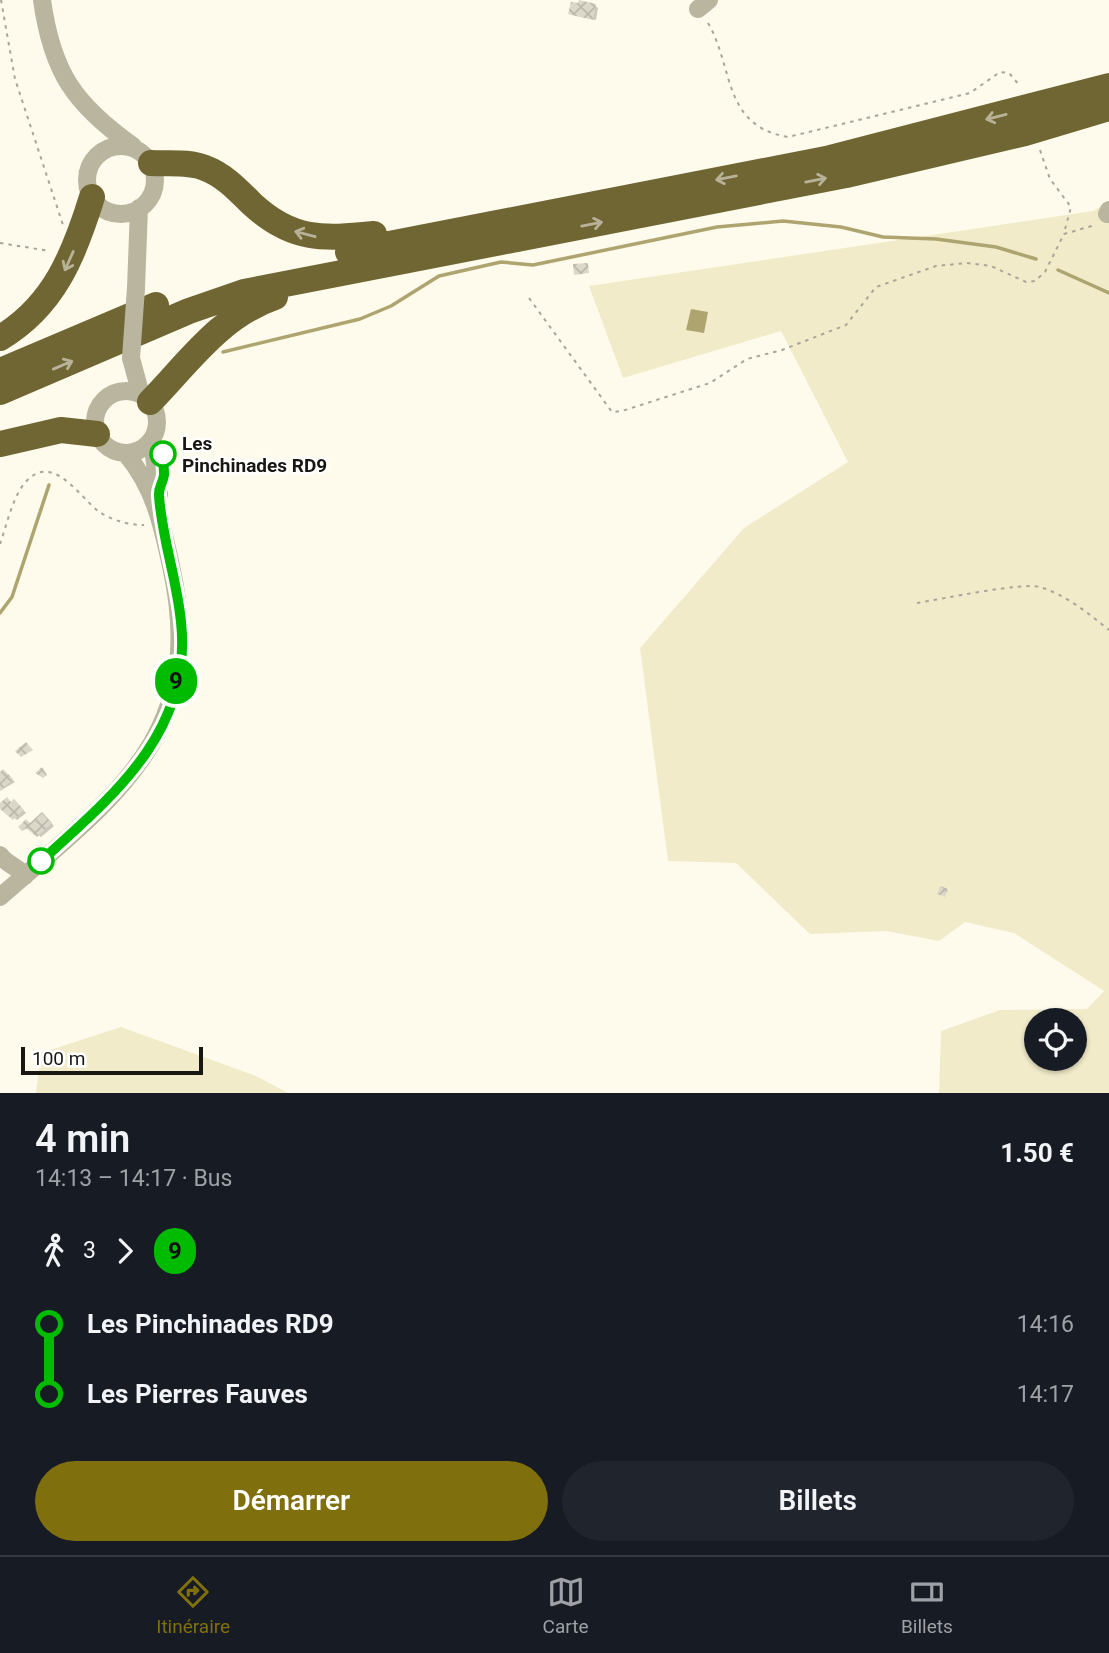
<!DOCTYPE html>
<html lang="fr">
<head>
<meta charset="utf-8">
<style>
	body { margin:0; font-family:Roboto,sans-serif; background:#20242c; color:#f1f3f6; height:100vh; display:flex; flex-direction:column; font-size:26px; white-space:nowrap }
	* { box-sizing:border-box; margin:0 }
	p { font-size:23px; color:#9ea1a6 }
	.icon { flex:none; width:38px; height:38px; fill:none; stroke:currentColor; stroke-width:2; stroke-linecap:round; stroke-linejoin:round }
	.map { position:relative; height:1093px; overflow:hidden }
	.drawer { display:flex; flex-direction:column; background:#171b24; flex:1 }
	.drawer>* { flex:none }
	.badge { padding:0 14px; border-radius:23px; font-size:24px; line-height:46px }
	.controls { position:absolute; left:1024px; top:1008px; display:grid; gap:14px }
	.controls a { display:grid; place-items:center; width:63px; height:63px; border-radius:50%; background:#171b24; box-shadow:0 2px 5px #0004; font-size:35px }
	.scale { position:absolute; left:21px; bottom:18px; width:182px; box-sizing:border-box; padding-left:7px; border:4px solid #181712; border-top:0; font-size:19px; line-height:24px; white-space:nowrap; color:#181712; -webkit-text-stroke:5px #fff; paint-order:stroke }
	.map>.badge { position:absolute; translate:-50% -50%; box-shadow:0 0 0 4px #fff }
	.legs { display:flex; align-items:center; gap:10px; height:77px; padding:0 35px; font-size:23px }
	.legs p { margin-inline-start:auto }
	.head { display:flex; align-items:center; justify-content:space-between; height:119px; padding:0 35px }
	h1 { font-size:38px; font-weight:600; line-height:52px }
	.action { display:flex; gap:14px; margin-top:auto; padding:14px 35px }
	.action a { flex:1; height:80px; border-radius:42px; background:#806f0d; color:#fff; font-size:28px; font-weight:600; line-height:80px; text-align:center }
	.action a+a { background:#20242c; color:#f1f3f6 }
	ul { padding:0 35px; list-style:none }
	li { display:flex; align-items:center; gap:24px; height:70px; font-size:26px }
	li i { display:grid; place-items:center; width:10px; height:100%; margin:0 9px; background:currentColor }
	li i::after { content:''; width:18px; height:18px; margin:-9px; border:5px solid; border-radius:50%; background:#171b24 }
	li p { margin-inline-start:auto }
	li:first-child i { background:linear-gradient(#0000 50%,currentColor 0) }
	li:last-child i { background:linear-gradient(currentColor 50%,#0000 0) }
	.tabs { display:flex; justify-content:space-around; align-items:center; height:98px; border-top:2px solid #363941; background:#171b24; font-size:19px; color:#9ea1a6 }
	.tabs a { display:grid; justify-items:center; gap:4px }
	.tabs .active { color:#806f0d }
	.map>svg:first-child { display:block }
</style>
</head>
<body>
<div class="map">
<svg width="1109" height="1093" viewBox="0 0 1109 1093">
	<defs>
		<pattern id="building-cross-hatch" width="8" height="8" patternUnits="userSpaceOnUse" patternTransform="scale(1.75)"><rect width="8" height="8" fill="#dbd8ca"/><path d="M0 0l8 8M0 8l8-8" fill="none" stroke="#bbb9ac"/></pattern>
	</defs>
	<rect width="100%" height="100%" fill="#fefbec"/>
	<path fill="#f2ebca" fill-rule="evenodd" d="M1109,202V1093H939L941,1031L1000,1010L1087,1009L1104,991L1014,933L965,922L939,941L886,931L810,934L736,863L668,861L640,648L744,528L848,462L781,331L623,378L589,286L1093,211ZM1036,1020H1074V1059H1036Z
		M121,1027L256,1076L288,1093H36L41,1053Z"/>
	<path fill="#aea470" d="M691,309L708,312L704,333L686,330Z"/>
	<path fill="#0003" d="M595,6L598,8L596,20L573,15Z
		M4,771L15,782L0,791V774Z
		M17,803L26,813L17,820L0,806Z
		M45,816L54,826L41,837L29,828L23,830Z"/>
	<g fill="none" stroke-linecap="round" stroke-linejoin="round">
		<path stroke="#aea470" stroke-width="3.5" d="M1058,270L1109,293
			M223,352L360,319L391,306L439,276L501,262L533,265L717,227L783,221L841,227L883,237L936,239L996,247L1036,259
			M0,613L12,597L49,485"/>
	</g>
	<path fill="url(#building-cross-hatch)" d="M579,0L596,4L593,20L568,14L571,2L578,3Z
		M588,263L589,273L574,275L573,264Z
		M26,742L33,750L21,757L15,751Z
		M42,767L47,775L43,778L35,773Z
		M3,769L13,779L0,791V772Z
		M7,797L11,802L14,799L24,810L13,820L0,809V803Z
		M42,812L52,823L37,837L26,828L22,831L18,827L26,819L30,823Z
		M940,886L948,889L945,897L937,894Z"/>
	<g fill="none" stroke-linecap="round" stroke-linejoin="round">
		<path stroke="#a8a69a" stroke-width="2" stroke-dasharray="3.5 5" stroke-linecap="butt" d="M1,0L15,79L63,225
			M708,23C734,67 722,126 788,137L970,93L1000,72L1009,73L1020,86
			M1040,150L1050,179L1071,207L1064,233
			M0,243L50,251
			M529,298L612,412L622,411L710,383L747,359L782,350L846,325L876,287L936,266L967,263L991,266L1026,282L1035,281L1045,272L1064,234L1095,225
			M0,544C6,527 11,504 21,488C49,447 77,494 98,511C111,520 128,525 144,525
			M917,603C942,599 1022,582 1040,587C1066,595 1088,613 1109,630"/>
		<path stroke="#b9b59e" stroke-width="18" d="M42,0C52,72 74,104 133,146
			M698,9L709,0
			M87 180a34 34 0 1 1 68 0a34 34 0 1 1-68 0Z
			M1107,214L1109,210
			M136,288L139,208
			M131,358L141,395
			M95 422a31 31 0 1 1 62 0a31 31 0 1 1-62 0Z
			M152,440L159,494
			M0,855C7,865 17,866 25,876
			M0,897C114,797 209,736 171,566C162,524 154,487 126,454"/>
		<path stroke="#706633" stroke-width="26" d="M151,163C168,164 189,161 205,168C224,175 238,190 252,204C292,241 323,239 374,234
			M348,252L826,159L1109,86
			M0,338C54,306 74,255 92,197
			M0,371L156,305
			M0,392L189,311L244,292L846,175L1025,133L1109,108
			M150,402C189,362 220,316 275,297
			M0,444L61,430L97,434"/>
		<path stroke="#b9b59e" stroke-width="18" d="M131,358L136,288"/>
	</g>
	<defs><path id="oneway-shaft" d="M-6 0H5M1.5-3L5.5 0L1.5 3" fill="none" stroke-width="1.6" stroke-linecap="round" stroke-linejoin="round" transform="scale(1.75)"/></defs>
	<g stroke="#b8b299">
		<use href="#oneway-shaft" transform="translate(996 117) rotate(166)"/>
		<use href="#oneway-shaft" transform="translate(726 178) rotate(169)"/>
		<use href="#oneway-shaft" transform="translate(816 180) rotate(-11)"/>
		<use href="#oneway-shaft" transform="translate(592 224) rotate(-11)"/>
		<use href="#oneway-shaft" transform="translate(305 234) rotate(-165)"/>
		<use href="#oneway-shaft" transform="translate(69 261) rotate(114)"/>
		<use href="#oneway-shaft" transform="translate(63 365) rotate(-23)"/>
	</g>
	<g fill="none" stroke-linecap="round" stroke-linejoin="round">
		<defs>
			<path id="line-1" d="M41,861C113,796 193,731 181,622C177,579 162,539 159,496C158,488 163,483 164,475C164,468 163,461 163,454"/>
		</defs>
		<use href="#line-1" stroke="#fff" stroke-width="16"/>
		<use href="#line-1" stroke="#0b0" stroke-width="10"/>
	</g>
	<g fill="#fff" stroke="#0b0" stroke-width="3.5">
		<circle cx="163" cy="454" r="12"/>
		<circle cx="41" cy="861" r="12"/>
	</g>
	<g text-anchor="middle" stroke-width="5" stroke-linejoin="round" paint-order="stroke">
		<g font-size="19" font-weight="bold" fill="#181712" stroke="#fff" text-anchor="start">
			<text x="182" y="450">Les<tspan x="182" dy="22">Pinchinades RD9</tspan></text>
		</g>
	</g>
</svg>
<div class="controls">
<a><svg class="icon" aria-label="locate" viewBox="0 0 24 24"><circle cx="12" cy="12" r="6"/><path d="M12 2v4M12 18v4M2 12h4M18 12h4"/></svg></a>
</div>
<div class="scale">100 m</div>
<b class="badge" style="left:176px;top:681px;background:#0b0;color:#111">9</b>
</div>
<section class="drawer">
<div class="head"><div><h1>4 min</h1><p>14:13 – 14:17 · Bus</p></div><b>1.50 €</b></div>
<div class="legs"><svg class="icon" aria-label="walk" viewBox="0 0 24 24"><circle cx="13" cy="4" r="2"/><path d="M13 8l-2 6 4 7M11 14l-3 7M7 12l3-4h3l4 4"/></svg>3<svg class="icon" aria-label="forward" viewBox="0 0 24 24"><path d="M9 5l7 7-7 7"/></svg><b class="badge" style="background:#0b0;color:#111">9</b></div>
<ul>
<li><i style="color:#0b0"></i><b>Les Pinchinades RD9</b><p>14:16</p></li>
<li><i style="color:#0b0"></i><b>Les Pierres Fauves</b><p>14:17</p></li>
</ul>
<div class="action"><a>Démarrer</a><a>Billets</a></div>
</section>
<nav class="tabs">
<a class="active"><svg class="icon" aria-label="directions" viewBox="0 0 24 24"><path d="M12 3l9 9-9 9-9-9zM9 14v-3h6M13 9l2 2-2 2"/></svg>Itinéraire</a>
<a><svg class="icon" aria-label="map" viewBox="0 0 24 24"><path d="M3 6l6-2 6 2 6-2v14l-6 2-6-2-6 2zM9 4v14M15 6v14"/></svg>Carte</a>
<a><svg class="icon" aria-label="tickets" viewBox="0 0 24 24"><path d="M3 7h18v10H3zM15 7v10"/></svg>Billets</a>
</nav>
</body>
</html>
